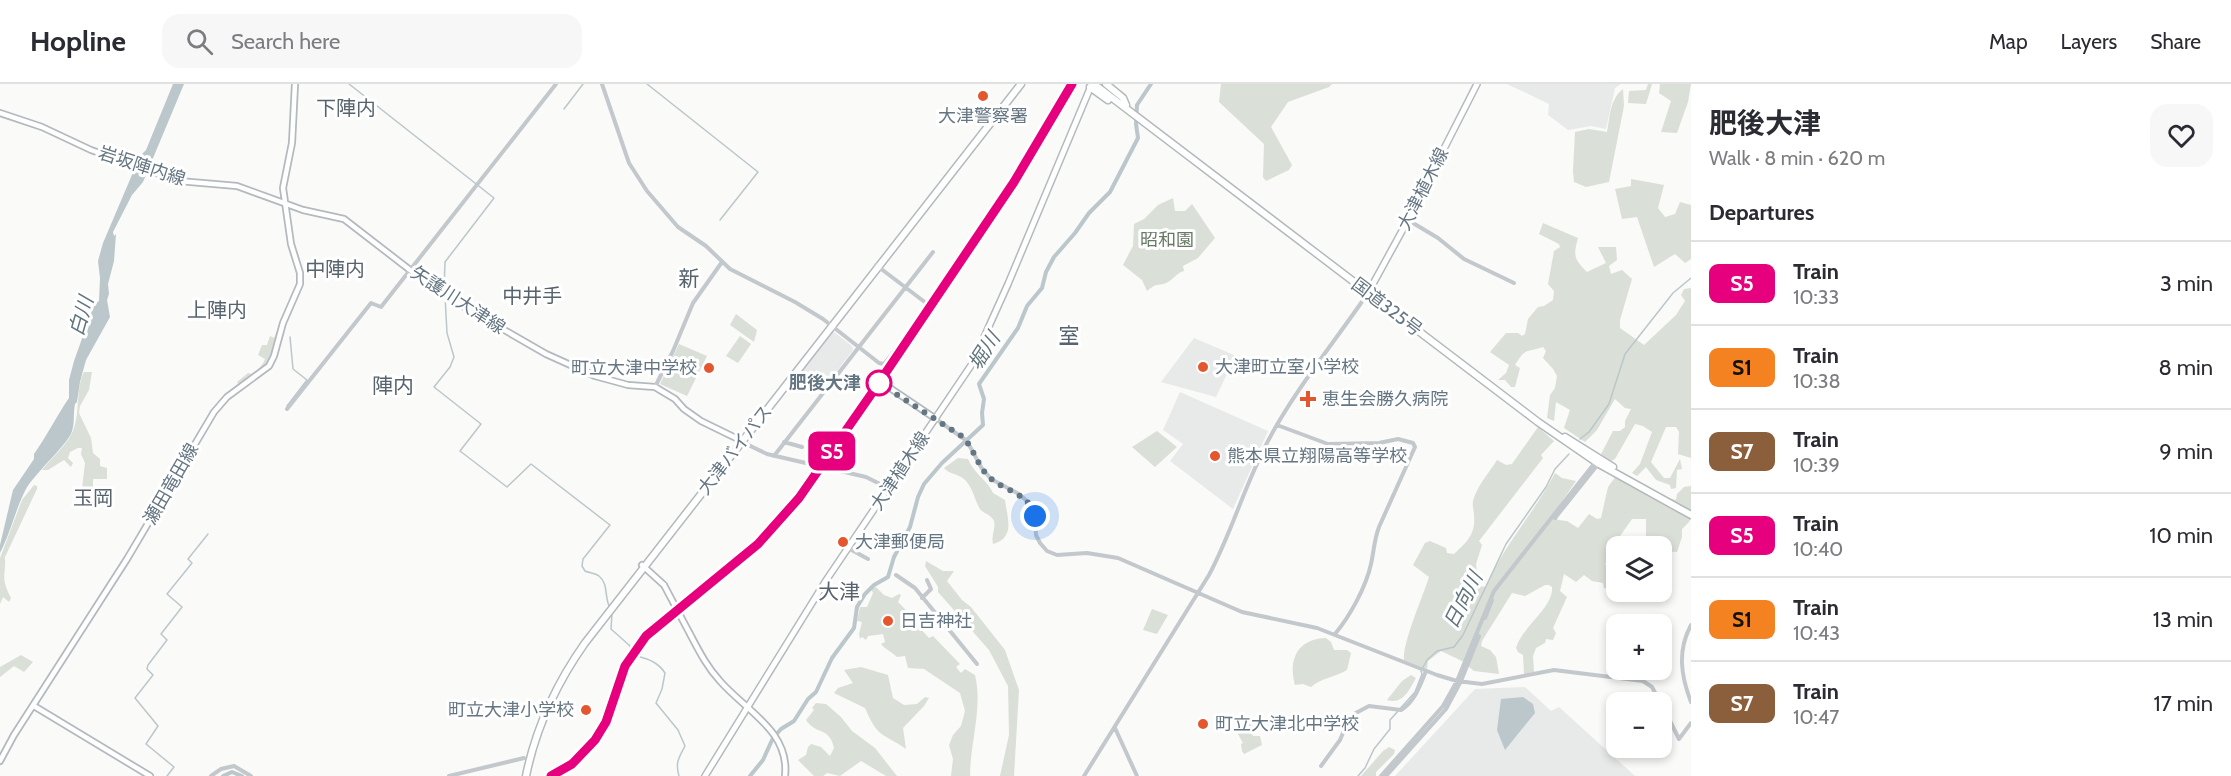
<!DOCTYPE html>
<html lang="en">
<head>
<meta charset="utf-8">
<style>
	body { margin:0; font-family:Cabin,"Noto Sans JP",sans-serif; background:#f7f7f7; color:#2b2b33; height:100vh; display:flex; flex-direction:column; font-size:22px; white-space:nowrap }
	* { box-sizing:border-box; margin:0 }
	p { font-size:20px; color:#7c7c81 }
	.icon { flex:none; width:33px; height:33px; fill:none; stroke:currentColor; stroke-width:2; stroke-linecap:round; stroke-linejoin:round }
	.map { position:relative; flex:1; overflow:hidden }
	.sheet { display:flex; flex-direction:column; background:#fff; width:540px }
	.sheet>* { flex:none }
	.badge { padding:0 12px; border-radius:9px; font-size:21px; line-height:39px }
	.tools { position:absolute; left:1606px; top:452px; display:grid; gap:12px }
	.tools a { display:grid; place-items:center; width:66px; height:66px; border-radius:12px; background:#fff; box-shadow:0 3px 9px #0003; font-size:30px }
	.you { position:absolute; width:30px; height:30px; margin:-15px; border:4px solid #fff; border-radius:50%; background:#1a73e8; box-shadow:0 0 0 9px #1a73e833 }
	.map>.badge { position:absolute; translate:-50% -50%; box-shadow:0 0 0 3px #fff }
	h2 { padding:0 18px; font-size:22px; line-height:54px }
	.round { display:grid; place-items:center; flex:none; width:63px; height:63px; border-radius:18px; background:#f7f7f7 }
	.headline { display:flex; align-items:center; justify-content:space-between; height:102px; padding:0 18px }
	h1 { font-size:28px; font-weight:700; line-height:45px }
	ul { padding:0; list-style:none }
	li { display:flex; align-items:center; gap:18px; height:84px; padding:0 18px; border-top:2px solid #e1e1e2 }
	li div { flex:1 }
	li b { display:block; font-size:22px }
	li em { font-style:normal }
	li .badge { min-width:66px; font-weight:700; text-align:center }
	header { display:flex; align-items:center; gap:36px; box-sizing:border-box; height:84px; padding:0 30px; background:#fff; border-bottom:2px solid #e1e1e2 }
	header strong { font-size:28px }
	nav { display:flex; gap:33px; margin-inline-start:auto; font-size:21px }
	.search { width:420px; height:54px; background:#f7f7f7; display:flex; align-items:center; gap:15px; box-sizing:border-box; padding:0 21px; border-radius:18px; color:#7c7c81; font-size:22px }
	main { display:flex; flex:1; min-height:0 }
	.map>svg:first-child { display:block }
</style>
</head>
<body>
<header>
<strong>Hopline</strong>
<div class="search"><svg class="icon" aria-label="search" viewBox="0 0 24 24"><circle cx="10" cy="10" r="6"/><path d="M15 15l6 6"/></svg>Search here</div>
<nav><a>Map</a><a>Layers</a><a>Share</a></nav>
</header>
<main>
<div class="map">
<svg width="1691" height="692" viewBox="0 0 1691 692">
	<rect width="100%" height="100%" fill="#fafaf8"/>
	<path fill="#e8e9e9" d="M1507,0H1621L1615,4L1606,45L1591,42L1568,46L1548,31L1549,20Z
		M830,248H834L852,262L853,266L820,309L798,290Z
		M1194,254L1241,274L1226,292L1216,313L1161,298Z
		M1180,308L1268,347L1233,425L1170,377L1183,360L1163,346Z
		M1525,603L1551,627L1559,623L1635,692H1395L1475,605Z"/>
	<path fill="#dadfd7" d="M1221,0H1332L1329,3L1288,18L1271,43L1292,81L1289,86L1266,97L1263,93L1264,60L1219,18Z
		M1648,0H1652L1646,20L1628,19L1629,7L1646,6Z
		M1660,0H1691L1688,18L1677,49L1661,48L1671,17L1659,9Z
		M1623,5L1624,22L1609,98L1586,103L1574,98L1573,87L1575,48L1589,45L1607,48C1610,32 1610,15 1623,5Z
		M1631,95L1664,101L1658,124L1665,133L1675,130L1680,118L1691,121V175L1685,179L1675,170L1654,183L1637,133L1622,135L1615,105L1631,102Z
		M1173,114L1175,127H1185L1192,120L1215,154L1198,174L1183,182L1184,187C1176,189 1173,196 1166,199C1157,203 1159,197 1147,207L1142,196L1123,181L1133,162L1134,140L1144,135L1158,121Z
		M1543,139L1578,154C1573,172 1574,175 1587,188L1606,179L1598,163H1616L1617,176L1609,182L1611,190L1622,186L1632,195L1620,236V244L1644,261L1676,231L1685,217L1681,211L1684,205L1691,204V374L1678,370L1679,348L1676,343H1666L1651,378L1664,394H1670L1680,375L1682,385L1677,386L1676,404L1671,405L1670,401L1656,396L1646,383L1637,392L1632,389L1640,380L1652,348L1643,342L1635,340L1615,375L1611,377L1601,370L1613,347H1620L1625,343V337L1631,325L1625,324L1615,315L1597,346L1585,358L1564,344L1570,326L1556,318L1554,337L1547,334L1550,311L1555,304L1557,292L1553,285L1543,274L1546,267L1543,263C1525,269 1526,263 1515,281L1520,284L1515,303H1511L1505,296H1498L1506,289L1509,281L1490,268L1506,249H1518L1522,252L1525,250L1528,235L1538,223L1544,222L1553,216L1554,207L1548,200L1554,167L1560,163L1559,160L1539,150Z
		M736,230L757,246L754,258L730,241Z
		M279,242C275,275 266,285 239,301L237,298L248,289L252,290C257,287 263,281 265,275L258,271L262,261H267L270,252L274,254Z
		M740,252L751,260L738,279L726,272Z
		M679,260L707,272L687,312L660,300Z
		M84,288H92L89,306L80,322L79,329L91,354L93,369L100,375V382L107,384V395H93V419H88L82,405L85,379L81,370L82,364H78L70,368L68,374L73,379L71,383L64,376L48,386H42C50,376 67,360 72,349C81,330 75,306 84,288Z
		M1538,343L1554,357L1541,371L1543,374L1479,457L1482,461L1476,480L1477,489L1476,497L1483,503L1486,502C1504,461 1534,429 1555,389L1562,394L1576,397L1554,429L1558,436L1567,437L1578,444L1589,430L1597,435L1601,434L1608,403L1616,392L1665,413L1676,416L1677,410L1684,403L1691,402V433L1689,438L1682,445V453L1677,468L1662,467V462H1646V435H1632L1620,452L1622,462H1617V467L1611,471L1605,480L1610,486L1617,487V507H1622L1621,509L1604,504L1603,499L1592,497L1584,491L1576,498L1564,490L1560,507L1567,513L1553,544L1556,549L1553,556L1546,555L1545,559L1536,564L1533,572L1534,588L1524,590L1523,571L1518,568L1516,564C1522,543 1554,523 1552,503L1549,501H1545L1525,512L1512,509L1482,557L1481,562L1490,566L1496,573L1499,590L1474,587L1462,577L1441,567L1428,577L1427,585L1404,576C1402,560 1423,512 1429,493L1413,481L1425,459L1430,457L1446,464L1447,469L1454,470C1467,458 1476,450 1474,431C1474,426 1472,422 1473,417C1477,402 1489,389 1497,376L1506,381L1512,380Z
		M1157,347L1177,363L1155,383L1132,363Z
		M958,374L968,375C974,390 989,398 993,409L1005,416C1007,433 1016,454 993,460C991,451 996,444 994,437C991,430 984,430 980,425C974,415 972,399 961,393C954,389 950,390 944,384Z
		M34,401L37,402V405L5,473C6,494 0,492 11,514L9,518L3,513L0,520V474L22,416Z
		M926,477L943,487H954L947,497L962,516L971,523L1005,566L1019,606L1014,692H1000L1009,651L1008,602L989,566L938,508V503L925,482Z
		M876,503L884,511L892,514L899,510L901,511L898,518L916,536L912,540L915,544L918,542L929,554L933,552L960,580L956,583L961,589L965,585L975,591C983,624 970,659 970,692H951L953,675L949,661L953,651L961,642L965,627L960,609L924,585L908,584L905,572L897,573C892,568 885,565 881,560L885,558L883,550L868,552L866,556L862,553L860,555L859,550L862,538L857,537L860,523H867L873,509L871,505Z
		M1152,525L1168,531L1157,550L1143,546Z
		M1326,554L1331,558L1334,566H1347L1351,569L1347,586C1336,593 1321,594 1311,603L1303,600L1295,601C1288,576 1297,555 1326,554Z
		M21,571L33,578L24,588L14,582L0,593V583Z
		M861,583L888,591L893,614L904,621L917,620L925,613L929,614L924,622L903,644L906,665C881,648 878,654 865,624L834,609L838,604L853,599L844,586Z
		M1411,591L1416,594C1409,606 1403,621 1387,616L1402,597Z
		M816,619L826,620L841,633L852,647L875,664L897,692H886L861,677L840,692L827,689L823,692H814L798,676L806,671L808,663L811,660L821,663L830,672L834,664C830,643 816,651 806,636L814,626L812,624Z
		M1242,636H1247L1251,641L1253,652H1260L1262,661L1244,670L1242,667L1241,660L1243,659L1234,643Z
		M1389,663L1395,666L1394,670L1376,688V692H1361L1383,667Z"/>
	<path fill="#bbc7cb" d="M173,0H184L143,98L132,111L113,148L114,152L116,150L114,177L108,200L109,210L107,216L110,233L86,276L80,298L77,318L75,320C73,329 75,338 72,347C70,358 35,389 26,405C15,426 11,448 0,469V461L13,406L34,375V370C47,352 57,331 69,314V296L74,277L94,221L99,217L100,194L98,177L103,159L140,72L146,66Z
		M1523,613L1533,620L1535,629L1505,666L1497,646L1501,615Z"/>
	<g fill="none" stroke-linecap="round" stroke-linejoin="round">
		<path stroke="#bbc7cb" stroke-width="1.5" d="M349,0L494,114L445,178L444,207
			M647,0L758,88L720,136
			M564,25L583,0
			M445,212L447,249L454,273L450,283L434,303L481,340L460,367L507,403L531,380L610,441L583,475L582,482L585,487C589,489 595,489 599,492C609,500 604,514 610,524
			M287,322L307,296L293,285L290,253
			M1580,355L1589,348L1609,320L1625,270L1673,209L1691,194
			M612,529L611,545L629,561L637,572C648,575 658,578 665,589L662,605L656,619L678,646L685,662C679,674 675,678 679,692
			M167,692L174,683L146,660L158,642L135,614L153,591L147,585L148,581L167,556L161,550L182,523L167,510L192,479L188,475L208,450
			M1358,692L1365,684L1374,665L1390,645V636L1415,608L1422,590L1421,587L1427,576L1437,567L1454,563L1463,551L1506,460L1546,403L1555,385L1569,370"/>
		<path stroke="#bbc7cb" stroke-width="4" d="M223,692L232,688L242,692
			M750,692L763,676L773,654L781,645L794,637L808,615L816,608L832,574L854,544L857,523L865,510L874,501L888,493L894,473L910,443L918,413L924,400L942,379L983,341L982,329L984,315L979,300L1018,244L1027,222L1042,204L1046,188L1054,173L1075,149L1089,129L1110,108L1138,54L1136,40L1137,21L1151,0"/>
		<defs>
			<path id="secondary" d="M0,29L42,43L91,66L179,97L237,102L303,126L344,135L410,186L461,221L546,270L595,292L628,301L655,303L675,315L684,325L701,337L742,357
				M887,302L936,335
				M642,481L664,501
				M690,550C699,567 707,583 720,597C746,627 790,647 785,692
				M34,622L150,692
				M0,677L14,651L127,475L214,328L227,313L269,282L274,272L283,239L300,200V189L291,160L283,104L292,59L295,0"/>
			<path id="primary" d="M1368,209L1402,147L1477,0
				M705,692L825,498L972,280L1008,200L1091,2"/>
			<path id="trunk" d="M1094,0L1538,338L1599,380L1691,431
				M1106,0L1123,14L1126,21
				M1090,3L1108,16
				M1565,353L1613,383
				M526,692C536,643 556,600 585,559L1021,0"/>
		</defs>
		<use href="#secondary" stroke="#b3babf" stroke-width="8"/>
		<use href="#primary" stroke="#b5babe" stroke-width="8"/>
		<use href="#trunk" stroke="#b4b9bd" stroke-width="9"/>
		<path stroke="#c3c8cc" stroke-width="4" d="M602,0L629,79L647,107L678,143L706,162L730,185L795,218L823,235L879,279L884,280L897,264L900,263
			M1408,136L1438,154L1464,175L1514,199
			M876,181L926,219
			M655,303L673,267L693,219L722,178
			M287,325L371,219L381,223L556,0
			M936,335L967,357L981,383L991,395L1019,410L1028,418L1035,432L1036,451L1040,459L1047,467L1057,471L1087,469L1118,474L1242,528L1317,544L1437,591L1457,597L1482,600L1554,586L1643,597L1652,603L1660,618
			M1277,341L1328,360L1379,359L1398,355L1413,359L1415,363L1379,443C1374,456 1374,467 1371,480C1366,503 1350,532 1335,550
			M742,358L767,370L866,393L888,404
			M784,358L802,363
			M774,372L933,168
			M1555,434L1599,379
			M848,464L868,475
			M896,491L915,504L977,580
			M922,514L931,505L927,496
			M1485,534L1492,516
			M1691,541C1677,567 1681,592 1691,618
			M1662,621L1679,655L1691,639
			M1115,644L1137,692
			M1321,682L1340,656L1348,637L1354,630L1369,622L1401,626C1415,617 1420,602 1426,587
			M211,692L221,685L234,682L251,692
			M449,692L524,674
			M1084,692L1209,491C1232,448 1245,400 1268,357C1294,307 1336,256 1368,209
			M1381,692L1443,622L1457,597L1494,507L1597,376
			M1386,692L1446,625L1461,597L1479,552"/>
		<use href="#secondary" stroke="#fff" stroke-width="4.5"/>
		<use href="#primary" stroke="#fff" stroke-width="5"/>
		<use href="#trunk" stroke="#fff" stroke-width="6"/>
		<defs>
			<path id="rail" d="M551,692L572,680L595,656L606,638L625,582L646,553L757,460L799,414L866,320L1014,98L1072,0"/>
		</defs>
		<use href="#rail" stroke="#a2aab0" stroke-width="4"/>
		<use href="#rail" stroke="#fff" stroke-width="1.5" stroke-dasharray="4.5" stroke-linecap="butt"/>
		<defs>
			<path id="secondary-bridge" d="M664,501L690,550"/>
		</defs>
		<use href="#secondary-bridge" stroke="#b3babf" stroke-width="8" stroke-linecap="butt"/>
		<use href="#secondary-bridge" stroke="#fff" stroke-width="4.5"/>
	</g>
	<g fill="none" stroke-linecap="round" stroke-linejoin="round">
		<defs>
			<path id="line" d="M551,692L572,680L595,656L606,638L625,582L646,552L758,460L799,414L872,309L1014,98L1072,0"/>
		</defs>
		<use href="#line" stroke="#fff" stroke-width="14"/>
		<use href="#line" stroke="#e6007e" stroke-width="9"/>
		<path stroke="#657683" stroke-width="6" stroke-dasharray="0 10.8" d="M879,299L963,353C974,365 977,381 989,393C1005,408 1028,408 1035,432"/>
	</g>
	<g fill="#e4572e" stroke="#fff" stroke-width="2">
		<circle cx="983" cy="12" r="6"/>
		<circle cx="1203" cy="283" r="6"/>
		<circle cx="709" cy="284" r="6"/>
		<path d="M1305 306h6v6h6v6h-6v6h-6v-6h-6v-6h6z"/>
		<circle cx="1215" cy="372" r="6"/>
		<circle cx="843" cy="458" r="6"/>
		<circle cx="888" cy="537" r="6"/>
		<circle cx="586" cy="626" r="6"/>
		<circle cx="1203" cy="640" r="6"/>
	</g>
	<circle fill="#fff" stroke="#e6007e" stroke-width="3" cx="879" cy="299" r="12"/>
	<g text-anchor="middle" stroke-width="6" stroke-linejoin="round" paint-order="stroke">
		<g font-size="18" fill="#657683" stroke="#fff" text-anchor="start">
			<text x="983" y="38" text-anchor="middle">大津警察署</text>
			<text x="1215" y="289">大津町立室小学校</text>
			<text x="697" y="290" text-anchor="end">町立大津中学校</text>
			<text x="1322" y="321">恵生会勝久病院</text>
			<text x="1227" y="378">熊本県立翔陽高等学校</text>
			<text x="855" y="464">大津郵便局</text>
			<text x="900" y="543">日吉神社</text>
			<text x="574" y="632" text-anchor="end">町立大津小学校</text>
			<text x="1215" y="646">町立大津北中学校</text>
		</g>
		<g font-size="18" fill="#657683" stroke="#fff">
			<text transform="translate(142 82) rotate(18)" y="6">岩坂陣内線</text>
			<text transform="translate(1423 105) rotate(-63)" y="6">大津植木線</text>
			<text transform="translate(458 216) rotate(33)" y="6">矢護川大津線</text>
			<text transform="translate(1387 223) rotate(37)" y="6">国道325号</text>
			<text transform="translate(735 366) rotate(-52)" y="6">大津バイパス</text>
			<text transform="translate(900 387) rotate(-56)" y="6">大津植木線</text>
			<text transform="translate(171 400) rotate(-60)" y="6">瀬田竜田線</text>
		</g>
		<g font-size="18" fill="#687a64" stroke="#fff">
			<text x="1167" y="162">昭和園</text>
		</g>
		<g font-size="18" font-weight="bold" fill="#657683" stroke="#fff" text-anchor="end">
			<text x="861" y="305">肥後大津</text>
		</g>
		<g font-size="20" fill="#57646e" stroke="#fff">
			<text x="346" y="31">下陣内</text>
			<text x="335" y="192">中陣内</text>
			<text x="532" y="219">中井手</text>
			<text x="217" y="233">上陣内</text>
			<text x="93" y="421">玉岡</text>
		</g>
		<g font-size="20" font-style="italic" fill="#60757c" stroke="#fff">
			<text transform="translate(81 232) rotate(-74)" y="7">白川</text>
			<text transform="translate(984 267) rotate(-57)" y="7">堀川</text>
			<text transform="translate(1463 516) rotate(-63)" y="7">日向川</text>
		</g>
		<g font-size="21" fill="#57646e" stroke="#fff">
			<text x="689" y="202">新</text>
			<text x="1069" y="259">室</text>
			<text x="393" y="309">陣内</text>
			<text x="839" y="515">大津</text>
		</g>
	</g>
</svg>
<div class="tools">
<a><svg class="icon" aria-label="layers" viewBox="0 0 24 24"><path d="M12 4l9 5-9 5-9-5zM3 14l9 5 9-5"/></svg></a>
<a>+</a>
<a>−</a>
</div>
<div class="you" style="left:1035px;top:432px"></div>
<b class="badge" style="left:832px;top:367px;background:#e6007e;color:#fff">S5</b>
</div>
<section class="sheet">
<div class="headline"><div><h1>肥後大津</h1><p>Walk · 8 min · 620 m</p></div><a class="round"><svg class="icon" aria-label="heart" viewBox="0 0 24 24"><path d="M12 20l-8-8c-3-5 5-10 8-4 3-6 11-1 8 4z"/></svg></a></div>
<h2>Departures</h2>
<ul>
<li><span class="badge" style="background:#e6007e;color:#fff">S5</span><div><b>Train</b><p>10:33</p></div><em>3 min</em></li>
<li><span class="badge" style="background:#f58220;color:#111">S1</span><div><b>Train</b><p>10:38</p></div><em>8 min</em></li>
<li><span class="badge" style="background:#8b5e3c;color:#fff">S7</span><div><b>Train</b><p>10:39</p></div><em>9 min</em></li>
<li><span class="badge" style="background:#e6007e;color:#fff">S5</span><div><b>Train</b><p>10:40</p></div><em>10 min</em></li>
<li><span class="badge" style="background:#f58220;color:#111">S1</span><div><b>Train</b><p>10:43</p></div><em>13 min</em></li>
<li><span class="badge" style="background:#8b5e3c;color:#fff">S7</span><div><b>Train</b><p>10:47</p></div><em>17 min</em></li>
</ul>
</section>
</main>
</body>
</html>
